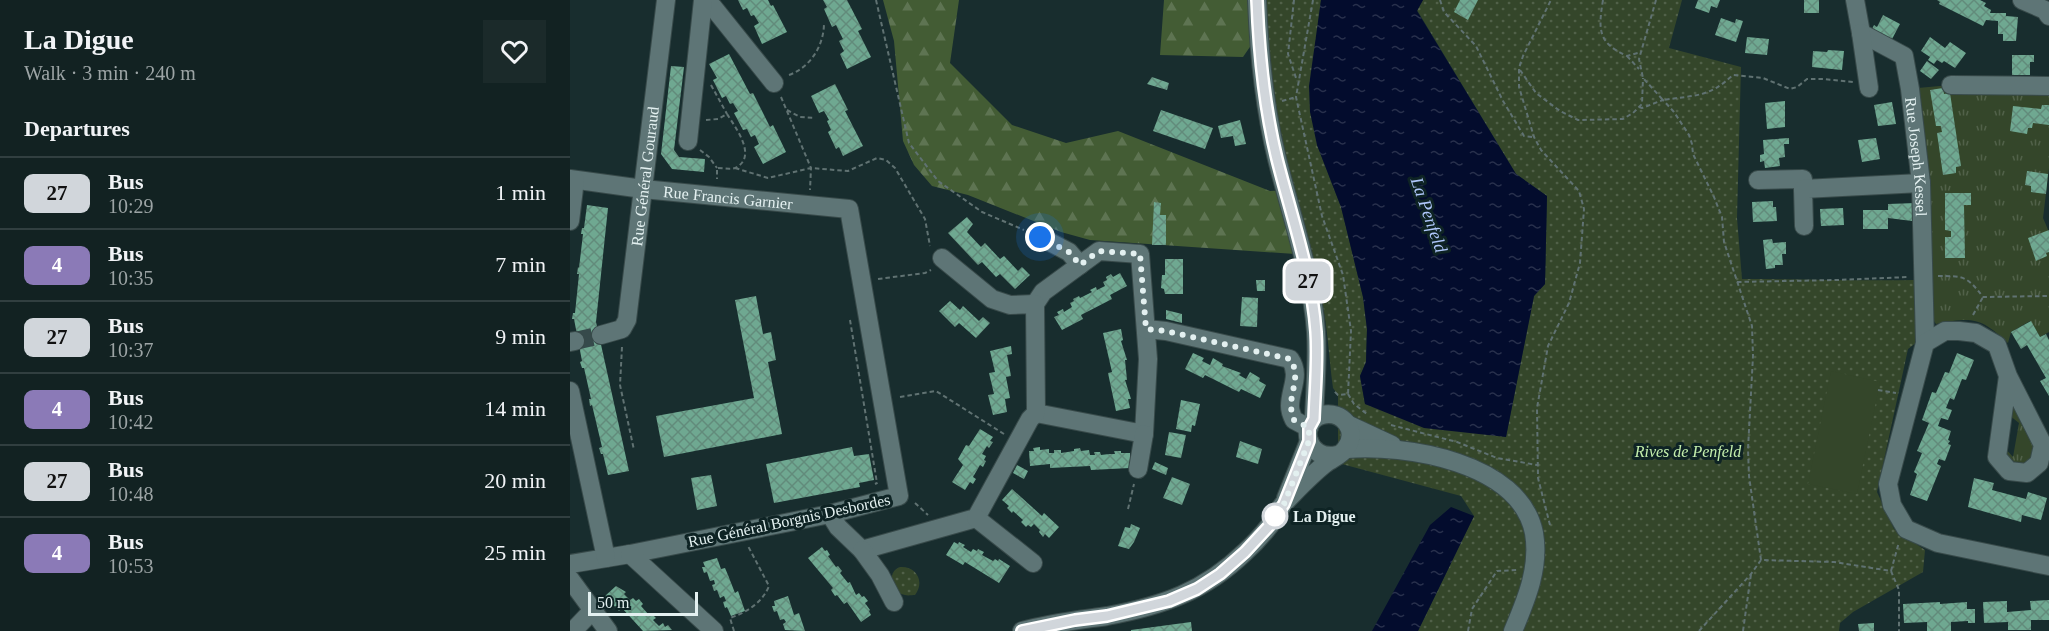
<!DOCTYPE html>
<html lang="en">
<head>
<meta charset="utf-8">
<style>
	body { margin:0; font-family:Georgia,serif; background:#1b2a2a; color:#f1f3f6; height:100vh; display:flex; flex-direction:column; font-size:22px; white-space:nowrap }
	* { box-sizing:border-box; margin:0 }
	p { font-size:20px; color:#9ca4a5 }
	.icon { flex:none; width:33px; height:33px; fill:none; stroke:currentColor; stroke-width:2; stroke-linecap:round; stroke-linejoin:round }
	.map { position:relative; flex:1; overflow:hidden }
	.sheet { display:flex; flex-direction:column; background:#122222; width:570px }
	.sheet>* { flex:none }
	.badge { padding:0 12px; border-radius:9px; font-size:21px; line-height:39px }
	.scale { position:absolute; left:18px; bottom:15px; width:110px; box-sizing:border-box; padding-left:6px; border:3px solid #e3f0f0; border-top:0; font-size:16px; line-height:21px; white-space:nowrap; color:#e3f0f0; -webkit-text-stroke:4px #0e2324; paint-order:stroke }
	.you { position:absolute; width:30px; height:30px; margin:-15px; border:4px solid #fff; border-radius:50%; background:#1a73e8; box-shadow:0 0 0 9px #1a73e833 }
	.map>.badge { position:absolute; translate:-50% -50%; box-shadow:0 0 0 3px #fff }
	h2 { padding:0 24px; font-size:22px; line-height:54px }
	.round { display:grid; place-items:center; flex:none; width:63px; height:63px; border-radius:0px; background:#1b2a2a }
	.head { display:flex; align-items:center; justify-content:space-between; height:102px; padding:0 24px }
	h1 { font-size:28px; font-weight:600; line-height:45px }
	ul { padding:0; list-style:none }
	li { display:flex; align-items:center; gap:18px; height:72px; padding:0 24px; border-top:2px solid #313f40 }
	li div { flex:1 }
	li b { display:block; font-size:22px }
	li em { font-style:normal }
	li .badge { min-width:66px; font-weight:700; text-align:center }
	main { display:flex; flex:1; min-height:0 }
	.map>svg:first-child { display:block }
</style>
</head>
<body>
<main>
<section class="sheet">
<div class="head"><div><h1>La Digue</h1><p>Walk · 3 min · 240 m</p></div><a class="round"><svg class="icon" aria-label="heart" viewBox="0 0 24 24"><path d="M12 20l-8-8c-3-5 5-10 8-4 3-6 11-1 8 4z"/></svg></a></div>
<h2>Departures</h2>
<ul>
<li><span class="badge" style="background:#d1d6db;color:#111">27</span><div><b>Bus</b><p>10:29</p></div><em>1 min</em></li>
<li><span class="badge" style="background:#8b7ab7;color:#fff">4</span><div><b>Bus</b><p>10:35</p></div><em>7 min</em></li>
<li><span class="badge" style="background:#d1d6db;color:#111">27</span><div><b>Bus</b><p>10:37</p></div><em>9 min</em></li>
<li><span class="badge" style="background:#8b7ab7;color:#fff">4</span><div><b>Bus</b><p>10:42</p></div><em>14 min</em></li>
<li><span class="badge" style="background:#d1d6db;color:#111">27</span><div><b>Bus</b><p>10:48</p></div><em>20 min</em></li>
<li><span class="badge" style="background:#8b7ab7;color:#fff">4</span><div><b>Bus</b><p>10:53</p></div><em>25 min</em></li>
</ul>
</section>
<div class="map">
<svg width="1479" height="631" viewBox="0 0 1479 631">
	<defs>
		<pattern id="grass-tufts" width="24" height="20" patternUnits="userSpaceOnUse" patternTransform="scale(1.5)"><rect width="24" height="20" fill="#34462a"/><path d="M3 7l-1-3M5 7V3M7 7l1-3M15 17l-1-3M17 17v-4M19 17l1-3" fill="none" stroke="#516149"/></pattern>
		<pattern id="forest-firs" width="22" height="20" patternUnits="userSpaceOnUse" patternTransform="scale(1.5)"><rect width="22" height="20" fill="#435c34"/><path d="M5 1l3.5 6h-7zM16 11l3.5 6h-7z" fill="#5e7452"/></pattern>
		<pattern id="park-dots" width="8" height="8" patternUnits="userSpaceOnUse" patternTransform="scale(1.5)"><rect width="8" height="8" fill="#34462a"/><path d="M2 2h.1M6 6h.1" fill="none" stroke="#516149" stroke-width="1.8" stroke-linecap="round"/></pattern>
		<pattern id="water-ripples" width="26" height="14" patternUnits="userSpaceOnUse" patternTransform="scale(1.5)"><rect width="26" height="14" fill="#030c2d"/><path d="M2 4q2-2 4 0t4 0M15 11q2-2 4 0t4 0" fill="none" stroke="#28304c"/></pattern>
		<pattern id="building-cross-hatch" width="8" height="8" patternUnits="userSpaceOnUse" patternTransform="scale(1.5)"><rect width="8" height="8" fill="#6fa891"/><path d="M0 0l8 8M0 8l8-8" fill="none" stroke="#628b7b"/></pattern>
	</defs>
	<rect width="100%" height="100%" fill="#182d2e"/>
	<path fill="url(#grass-tufts)" d="M1381,85L1479,89V168L1473,218L1479,232V332L1470,337L1460,321L1441,332L1438,343C1410,317 1403,317 1366,324L1362,318L1360,186L1348,88Z
		M1446,406L1463,438L1466,456L1455,466L1438,462L1434,447L1443,457L1449,423L1439,415L1442,407Z"/>
	<path fill="url(#forest-firs)" d="M313,0H389L380,63L442,125L496,143L548,131L700,191L724,190L740,255L520,240L491,232L398,195L362,186L344,165L333,141L324,41Z
		M594,0H697V22L673,57L590,55Z"/>
	<path fill="url(#park-dots)" d="M697,0H751L746,43L747,145L771,207L793,297L797,329L796,362L790,376L795,404L936,437L964,296L975,284L977,196L946,174L847,10L853,0H1112L1099,48L1171,67L1167,218L1172,279C1230,279 1288,281 1345,280L1347,342L1338,349L1307,492L1324,529L1355,550L1353,572L1283,612L1270,623L1269,631H848L904,516L891,496L768,463V395L763,388C759,360 758,330 752,302C730,204 694,101 697,0Z
		M330,567C347,566 355,582 345,595C342,595 338,596 335,595C321,593 316,572 330,567Z"/>
	<path fill="#34462a" d="M1261,371L1310,382L1287,494L1238,484Z"/>
	<path fill="url(#water-ripples)" d="M751,0H853L847,11L946,174L977,196L975,284L964,296L936,437L854,428L795,404L790,376L796,362L797,329L793,297L771,207L747,145L740,112L739,86Z
		M881,507L904,516L848,631H802L860,525Z"/>
	<path fill="url(#building-cross-hatch)" d="M168,0H198L201,6L203,5L217,32L192,44L184,26L189,23L184,15L181,16L177,8L173,10Z
		M253,0H277L292,29L288,31L301,57L277,69L270,54L274,51L269,41L273,39L266,25L262,27L254,9L257,7Z
		M890,0H908L898,20L884,12Z
		M1128,0H1150L1147,8L1141,6L1139,13L1125,8Z
		M1234,0H1249V13H1234Z
		M1367,0H1410L1416,3L1414,6L1421,10L1420,13H1436V16L1448,17L1446,41H1433V34H1428V21L1416,20L1413,26L1369,4L1370,2Z
		M1313,15L1330,24L1321,41L1301,31L1304,25L1307,27Z
		M1151,18L1165,23L1166,19L1173,21L1166,42L1145,35Z
		M1177,37L1199,39L1197,55L1175,53Z
		M1360,37L1375,48L1380,42L1396,53L1385,68L1374,61L1372,63L1367,60L1364,64L1358,60L1360,57L1351,51Z
		M1258,50L1274,51L1272,70L1242,67L1243,51L1257,52Z
		M159,54L180,94L183,93L200,127L203,125L216,152L193,164L184,147L189,144L185,135L181,137L177,129L173,130L164,113L168,111L163,103L160,104L156,96L152,98L143,80L147,78L139,64Z
		M1442,55H1464V62H1460V75H1442Z
		M1357,61L1369,70L1361,79L1350,71Z
		M101,66L114,67L104,150L109,157L135,159L134,172L102,169L91,154Z
		M582,77L599,83L597,90L577,84Z
		M265,84L278,110L275,111L293,146L273,156L269,147L266,149L258,132L261,130L257,121L259,120L254,111L249,113L241,96Z
		M1373,88L1374,94L1380,93L1391,166L1386,167V173L1373,175L1367,133L1372,132L1371,126H1366L1360,90Z
		M1215,101V127L1197,129L1195,103Z
		M1322,102L1326,124L1308,126L1304,105Z
		M1472,105H1479V125L1463,123L1462,128H1458L1457,134L1440,131L1443,106L1471,109Z
		M591,110L643,128L635,149L583,131Z
		M670,120L676,144L665,146L663,136L651,138L648,126Z
		M1219,138V144H1214L1215,157L1209,158L1210,166L1195,168L1194,161L1190,162V155L1194,154L1193,140Z
		M1306,138L1310,159L1292,162L1288,140Z
		M1457,171L1478,174L1476,194L1461,192V186L1455,185Z
		M1375,193H1401V205H1394L1395,258H1375V237H1381V231L1375,230Z
		M1203,201V207H1206L1207,221L1183,222L1182,202Z
		M584,202L591,203L590,215H596V245H582Z
		M1346,203L1350,222L1318,218V229H1293V210H1318V204Z
		M17,205L38,208L26,322L59,471L38,475L33,454H31L29,448L32,447L22,405L20,406L19,399H21L14,368H12L10,362L12,361L4,319H2L3,313H5L9,274H7L8,267L9,268L13,234H11L12,228H14Z
		M1273,208L1274,225L1251,226L1250,209Z
		M397,217L403,224L397,232L411,247L415,243L430,259L434,256L448,271L452,267L460,275L445,289L430,274L426,277L412,262L408,265L378,233Z
		M1479,230V252L1476,253L1477,256L1466,261L1458,238Z
		M1202,239L1203,243L1216,242V254H1212L1213,265H1205V268L1196,269L1193,240Z
		M595,259H613V294H595L594,289L591,288L592,275H595Z
		M550,273L557,286L540,295L542,299L511,315L513,319L492,330L484,317L489,315L487,312L493,309L494,312L502,307L500,303L504,301L503,299L509,296L510,298L522,292L520,290L526,287L527,290L535,286L533,282L537,280L536,277L541,274L543,277Z
		M686,280H695V291H687Z
		M186,296L193,334L201,332L206,360L198,362L212,434L94,457L86,416L184,398L165,300Z
		M672,297L688,298L687,327L670,326Z
		M380,301L390,310L393,306L409,321L413,317L420,323L406,338L389,323L385,327L369,311Z
		M596,310L612,314V323L596,319Z
		M1461,321L1470,337L1476,334L1479,340V396L1470,381L1476,378L1457,345L1451,349L1441,332Z
		M551,329L553,340L551,341L557,360H555L557,380H555L561,399H558L560,408L546,411L538,373L542,372L533,333Z
		M441,346L442,354L437,355L441,376L436,377L440,398L435,399L437,412L423,415L418,395L424,394L419,373L425,372L420,351Z
		M623,353L634,358L632,361L640,365L643,358L653,364L652,366L671,373L669,375L676,379L680,372L690,378L689,381L696,385L690,398L671,389L669,392L635,375L633,378L615,369Z
		M1387,353L1404,360L1396,380L1392,379L1384,400L1380,398L1376,408L1382,410L1378,420L1371,418L1368,426L1381,431L1378,440L1380,441L1378,444L1381,445L1375,461L1369,459L1367,464L1371,466L1357,501L1340,495L1347,474L1344,472L1352,453L1347,451L1359,423L1352,420L1362,392L1366,393L1375,372L1379,373Z
		M611,400L630,404L625,426L622,425L621,432L606,429Z
		M410,429L423,437L420,441L423,442L419,448L417,446L412,454L416,456L414,460L416,461L413,467L410,465L403,477L406,479L403,484L400,482L395,490L382,482L393,465L388,459L396,445L399,446Z
		M599,432L616,435L611,458L595,455Z
		M670,441L692,449L688,464L666,457Z
		M282,447L284,456L299,454L304,480L289,483L290,487L204,503L196,464Z
		M470,447V450L479,449V453H484V450H491V453L504,451V449L510,448L511,451L519,450L520,455H525L524,452H530L531,455L539,454H545L544,451H551V453H560V468L521,470L520,466L480,468V464L460,466L459,451H464L463,448Z
		M585,462L598,468L596,475L582,469Z
		M447,465L458,471L454,479L443,473Z
		M141,475L147,506L127,510L121,478Z
		M602,477L620,484L612,505L593,498Z
		M1404,478L1424,483L1422,490L1456,499L1458,492L1477,498L1471,520L1452,515L1451,522L1398,507Z
		M442,489L472,516L474,513L489,527L479,538L475,534L473,537L469,532L470,530L464,524L461,527L458,525L456,527L451,522L453,520L443,511L442,513L437,508L439,506L432,500Z
		M561,524L570,528L564,542L559,549L548,546L555,527L560,528Z
		M384,542L388,544L389,542L395,545L393,547L401,552L403,549L407,551L408,549L414,552L412,555L423,561L425,559L428,561L429,559L440,566L429,583L395,562L393,565L376,555Z
		M252,547L255,551L257,550L260,555L258,556L266,567L268,566L272,571L270,573L278,583L280,582L286,595L289,593L292,597L294,596L298,601L295,603L300,610L299,611L301,615L291,622L277,602L274,604L267,595L265,596L261,590L263,588L238,558Z
		M147,558L151,569L155,568L158,575L165,593L168,591L175,611L161,616L157,607L155,608L153,602L156,601L154,596L150,598L147,590L144,591L142,585L145,584L144,580L140,581L137,572L134,573L132,567H135L133,562Z
		M46,586L56,592L54,594L60,600L63,598L66,601L69,599L73,604L71,606L79,615L81,613L86,618L83,620L89,626L93,623L95,627L98,625L102,630L73,631L52,608L49,611L35,596Z
		M218,596L224,615L229,613L235,631L215,630L213,624L216,622L214,619L210,620L207,611L204,612L202,606H205L204,601Z
		M1479,600V620H1461V630H1438V622L1414,623L1413,602L1437,601V612L1461,610L1460,601Z
		M1370,602V604L1397,602V609H1405V623H1398V621L1381,622V631H1357V622L1334,623L1333,604Z
		M621,622L622,631H561V630Z
		M1304,623V631H1289L1288,624Z"/>
	<g fill="none" stroke-linecap="round" stroke-linejoin="round">
		<path stroke="#364a4b" stroke-width="18" stroke-dasharray="18 9" stroke-linecap="butt" d="M5,341L31,335"/>
		<defs>
			<g id="minor">
				<path d="M135,0L143,7L204,83"/>
				<path d="M687,0C689,54 694,106 707,159C721,215 742,274 746,332C748,361 745,390 744,419"/>
				<path id="s1" d="M1285,0L1291,33L1334,56L1340,89L1351,183L1355,343"/>
				<path d="M1452,0L1475,10L1479,16"/>
				<path d="M1291,33L1299,88"/>
				<path d="M1381,85L1479,86"/>
				<path d="M118,141L133,0"/>
				<path id="s2" d="M0,179L73,189L279,209L329,496L260,514L60,554L0,564"/>
				<path d="M1188,180L1233,179V189"/>
				<path d="M0,221L5,180"/>
				<path d="M1234,226L1233,189L1351,183"/>
				<path d="M470,237L499,252L510,265"/>
				<path d="M465,304L473,292L529,251L570,254L578,359L574,434L466,413"/>
				<path d="M576,329L596,331L720,359C731,375 720,389 720,406C720,411 722,416 724,420L739,428"/>
				<path id="s3" d="M31,335L52,329L57,320L96,0"/>
				<path d="M0,342L5,341"/>
				<path d="M1438,376L1427,457L1439,471L1457,473L1469,463L1473,445L1438,376L1427,345L1406,333L1389,331H1375L1355,343L1318,484L1322,505L1336,529L1368,543L1479,566"/>
				<path d="M0,391L36,558"/>
				<path d="M779,425L822,445"/>
				<path d="M776,449C835,444 950,462 964,533C970,568 956,600 943,631"/>
				<path d="M568,469L574,434"/>
				<path d="M716,498L739,441"/>
				<path d="M260,514L268,527L292,550L406,518L460,419L466,413L465,304L440,305L422,299L372,258"/>
				<path d="M406,518L463,563"/>
				<path d="M292,550L310,575L324,602"/>
				<path d="M60,554L144,631"/>
				<path d="M0,579L38,631"/>
				<path d="M3,631L22,611"/>
				<path d="M452,631C480,623 509,620 537,616C592,606 635,591 675,552C684,544 693,534 700,525C705,517 709,509 715,502C728,489 741,475 755,464C761,459 772,455 776,448C789,430 772,410 752,415C727,422 737,462 767,455"/>
			</g>
		</defs>
		<use href="#minor" stroke="#384a4a" stroke-width="20"/>
		<path stroke="#607272" stroke-width="2" stroke-dasharray="4.5 3" stroke-linecap="butt" d="M306,0L339,143L368,181L412,212L454,230
			M724,0L718,54L727,81
			M743,0L726,97L752,216L773,275L781,331L778,394L768,395L763,390
			M870,0L874,12L906,46L933,101L954,136L963,137
			M1033,0C1028,30 1028,43 1057,56L1071,52
			M1086,0L1069,59L1073,78L1093,100C1125,95 1138,98 1163,75L1193,78L1220,89L1227,87L1237,79H1253L1283,82
			M1057,56L1069,69
			M950,70L966,93L990,111L1008,120L1053,119L1063,113L1072,104L1073,78
			M219,75C241,67 254,45 254,23
			M141,85L157,114
			M211,97L241,168L240,190
			M712,101L726,97
			M1069,107L1072,108L1093,100L1104,112L1119,135L1122,144L1123,154L1144,197L1152,217L1154,242L1182,326L1183,356L1178,449L1179,476L1191,560
			M217,110L230,117L245,118
			M136,120L148,119L157,114C165,127 187,155 167,167C163,170 153,168 147,168V179
			M130,150L139,157L147,168
			M165,168L198,178L241,168L278,171L307,158L316,160L325,168L355,219L360,246
			M1368,276C1394,276 1397,276 1413,297L1479,296
			M308,279L355,273L361,270
			M1167,282L1266,280L1339,277
			M1403,315L1413,297
			M280,320L307,483L305,484
			M52,347L50,385L64,450
			M1308,390L1326,393
			M778,394L784,404L797,414
			M330,397L366,391L434,434
			M821,425L887,442L927,458L967,465
			M345,503L358,515
			M558,509L564,484
			M980,525L968,478L967,408L978,346L999,303L1010,263L1014,209L1009,191L971,150L964,137L949,87V68L953,56L981,0
			M1321,571L1329,542
			M164,631L160,618C177,612 192,603 199,586L178,546
			M898,631L902,609L927,571L947,570
			M1129,631L1181,574L1191,560L1264,562L1321,571L1329,590V631
			M1173,631L1181,574"/>
		<use href="#minor" stroke="#5e7576" stroke-width="18"/>
	</g>
	<g fill="none" stroke-linecap="round" stroke-linejoin="round">
		<defs>
			<path id="line" d="M452,631L505,620L537,616L599,601L627,589L650,574L675,552L699,526L714,504L739,441V428L744,419C745,390 748,361 746,332C742,274 721,215 707,159C694,106 689,54 687,0"/>
		</defs>
		<use href="#line" stroke="#fff" stroke-width="14"/>
		<use href="#line" stroke="#d1d6db" stroke-width="9"/>
		<path stroke="#e3f0f0" stroke-width="6" stroke-dasharray="0 10.8" d="M470,237L499,252L510,265L529,251L570,254L576,329L596,331L720,359C734,380 714,396 724,420L739,428V441L714,504L705,516"/>
	</g>
	<circle fill="#fff" stroke="#d1d6db" stroke-width="3" cx="705" cy="516" r="12"/>
	<g text-anchor="middle" stroke-width="6" stroke-linejoin="round" paint-order="stroke">
		<g font-size="16" fill="#e3f0f0" stroke="#0e2324">
			<text dy="6" stroke="none"><textPath href="#s1" startOffset="184">Rue Joseph Kessel</textPath></text>
			<text dy="6" stroke="none"><textPath href="#s3" startOffset="177">Rue Général Gouraud</textPath></text>
			<text dy="6" stroke="none"><textPath href="#s2" startOffset="159">Rue Francis Garnier</textPath></text>
			<text transform="translate(219 520) rotate(-12)" y="6">Rue Général Borgnis Desbordes</text>
		</g>
		<g font-size="16" font-style="italic" fill="#c4efac" stroke="#0e2324">
			<text x="1118" y="457">Rives de Penfeld</text>
		</g>
		<g font-size="16" font-weight="bold" fill="#e3f0f0" stroke="#0e2324" text-anchor="start">
			<text x="723" y="522">La Digue</text>
		</g>
		<g font-size="18" font-style="italic" fill="#afc7fb" stroke="#0e2324">
			<text transform="translate(859 215) rotate(71)" y="6">La Penfeld</text>
		</g>
	</g>
</svg>
<div class="scale">50 m</div>
<div class="you" style="left:470px;top:237px"></div>
<b class="badge" style="left:738px;top:281px;background:#d1d6db;color:#111">27</b>
</div>
</main>
</body>
</html>
